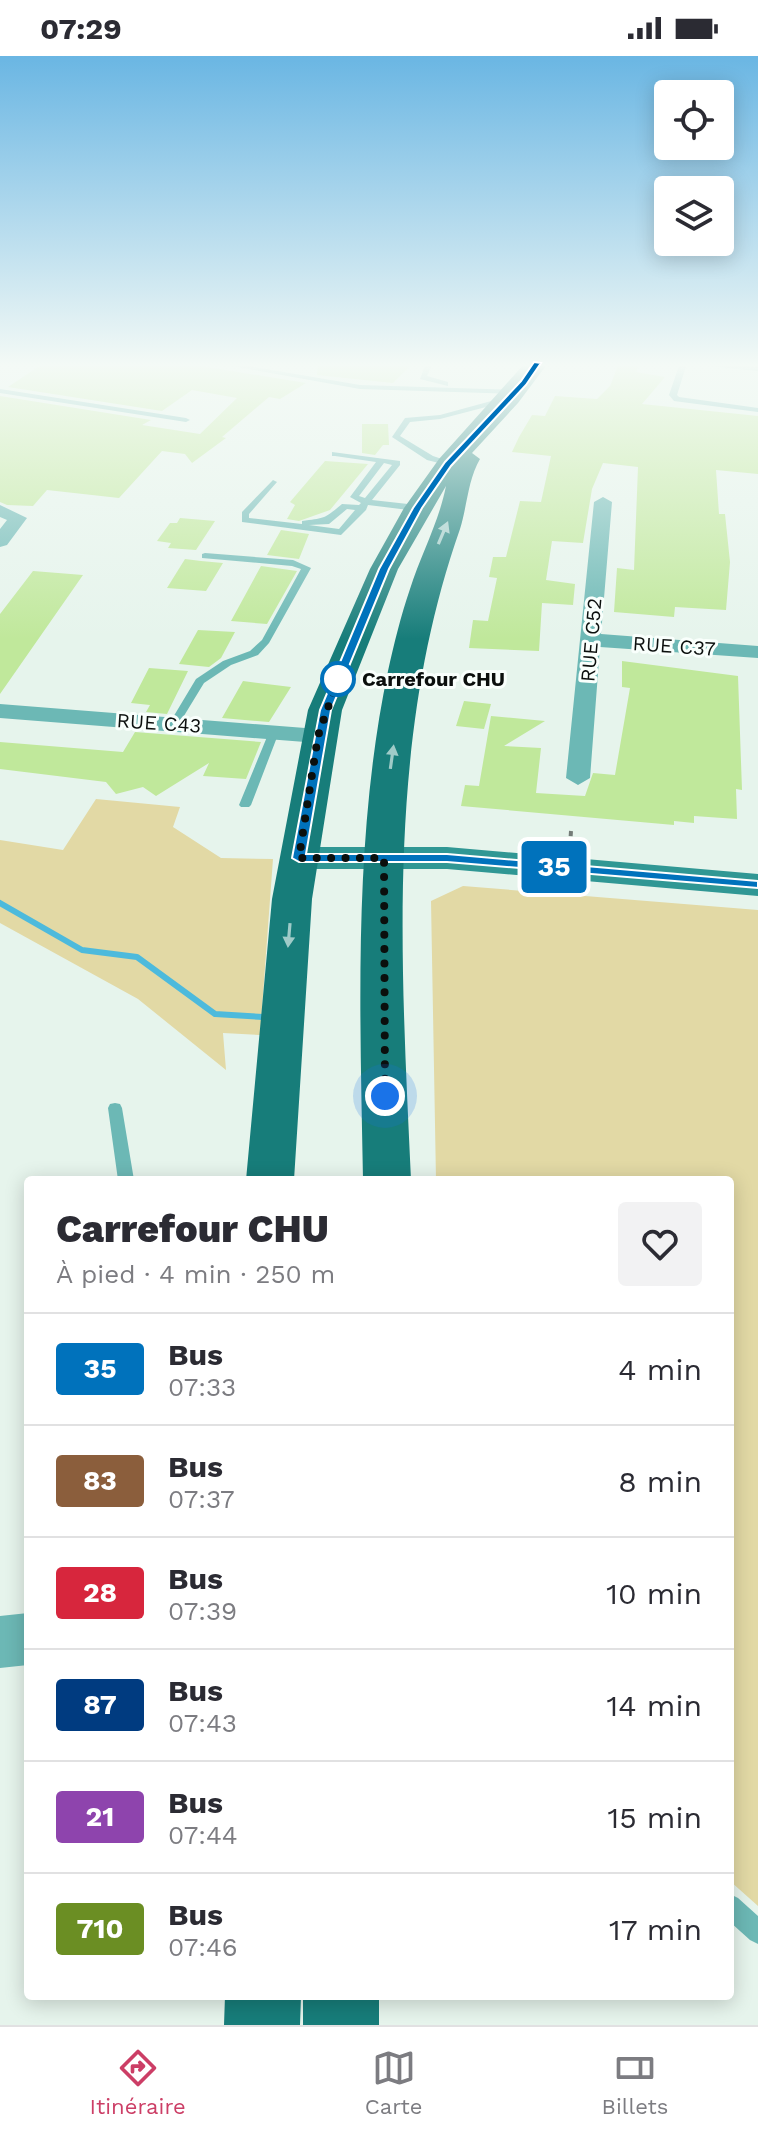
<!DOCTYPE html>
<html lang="fr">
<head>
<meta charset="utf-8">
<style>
	body { margin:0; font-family:"Work Sans",sans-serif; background:#f2f2f3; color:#2b2b33; height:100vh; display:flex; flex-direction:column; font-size:30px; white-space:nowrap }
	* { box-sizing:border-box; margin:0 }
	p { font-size:26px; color:#7c7c81 }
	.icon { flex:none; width:44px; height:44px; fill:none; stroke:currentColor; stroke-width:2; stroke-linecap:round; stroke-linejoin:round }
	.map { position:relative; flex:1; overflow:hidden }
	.side { position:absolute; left:24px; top:1120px; width:710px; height:824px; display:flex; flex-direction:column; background:#fff; border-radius:8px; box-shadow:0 4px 20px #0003 }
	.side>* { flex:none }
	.badge { padding:0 16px; border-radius:6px; font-size:28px; line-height:52px }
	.fabs { position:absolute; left:654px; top:24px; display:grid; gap:16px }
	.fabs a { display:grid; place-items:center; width:80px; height:80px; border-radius:8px; background:#fff; box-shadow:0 4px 20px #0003; font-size:40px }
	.you { position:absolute; width:40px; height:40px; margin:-20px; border:6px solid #fff; border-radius:50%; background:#1a73e8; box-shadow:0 0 0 12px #1a73e833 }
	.map>.badge { position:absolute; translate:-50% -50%; box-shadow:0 0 0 4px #fff }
	.round { display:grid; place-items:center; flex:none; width:84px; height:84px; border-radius:8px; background:#f2f2f3 }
	.head { display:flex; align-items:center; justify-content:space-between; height:136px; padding:0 32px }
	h1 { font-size:38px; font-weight:800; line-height:60px }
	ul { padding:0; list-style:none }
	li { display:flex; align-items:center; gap:24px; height:112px; padding:0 32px; border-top:2px solid #e1e1e2 }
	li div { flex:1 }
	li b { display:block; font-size:30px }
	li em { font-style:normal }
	li .badge { min-width:88px; font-weight:700; text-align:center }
	.status { display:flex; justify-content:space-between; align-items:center; height:56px; padding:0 40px; background:#fff; direction:ltr }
	.status svg { height:22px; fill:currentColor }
	.tabs { display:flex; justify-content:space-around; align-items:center; height:112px; border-top:2px solid #e1e1e2; background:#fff; font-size:22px; color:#7c7c81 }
	.tabs a { display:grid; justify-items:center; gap:4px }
	.tabs .current { color:#cc3e66 }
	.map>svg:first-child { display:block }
</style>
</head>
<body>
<div class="status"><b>07:29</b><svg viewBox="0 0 49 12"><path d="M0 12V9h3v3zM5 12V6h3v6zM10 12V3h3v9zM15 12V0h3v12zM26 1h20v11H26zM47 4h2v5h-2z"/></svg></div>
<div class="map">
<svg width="758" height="1969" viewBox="0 0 758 1969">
	<rect width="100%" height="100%" fill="#e6f4ec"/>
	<path fill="#e2d9a5" d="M96,743L180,751L173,771L221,802L273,803L260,979L223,977L226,1014L138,943L0,867V784L63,794Z
		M463,830L758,854V1850L730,1825V1124H436L431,845Z"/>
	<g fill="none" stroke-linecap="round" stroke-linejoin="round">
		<path stroke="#4dbadc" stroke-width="6" d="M0,847L82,894L137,901L215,958L263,961"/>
	</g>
	<path fill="#c0e89b" d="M44,307H182L306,327L280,343L269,341L222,381L226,382L192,407L185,398L162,395L119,442L47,434L33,450L7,449L0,446V340L151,364L142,369L200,378L237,342L192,334L162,355L8,331Z
		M318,307H413L393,327L317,319Z
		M619,307H640L636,316L665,321L642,348L758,360V418L716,414L719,458H725L730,506L726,554L675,551L674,561L614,556L617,512L634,514L638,411L603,407L592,433L583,487L552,485L546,524L575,528L573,549L542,547L539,595L469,592L473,564L488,565L497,522L489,521L493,501H506L520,445L541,446L551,400L512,396L519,381L532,359L545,360L555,340L597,343L610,330Z
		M362,368H388L389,389H383L375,399L362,397Z
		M325,405L368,408L330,454L299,465L287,463L295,449L290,446Z
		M180,462L215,465L196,494L168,492L171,487L157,485L170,467H177Z
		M281,474L309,478L299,503L267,499Z
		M185,503L201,505L223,507L206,535L167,532Z
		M261,510L297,515L267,568L231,565Z
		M33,515L83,519L0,638V558Z
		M198,574L235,576L221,602L209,611L179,608Z
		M622,605L738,620L742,734L736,733L737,763L694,760V767L674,765V769L461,750L465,729L479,730L491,660L545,665L504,690L541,692L536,737L585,740L593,717L615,719L630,632L622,631Z
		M149,612L188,615L167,658L146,656L150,649L131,647Z
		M243,625L291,631L269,666L222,662Z
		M464,645L491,648L484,673L456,670Z
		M135,676L261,686L246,723L203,720L209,707L156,740L143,731L116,738L106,726L0,713V686L123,696Z"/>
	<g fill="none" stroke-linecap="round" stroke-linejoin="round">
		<path stroke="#747c78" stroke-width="4" stroke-dasharray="6 4" stroke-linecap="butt" d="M570,790L571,775"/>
		<path fill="#6cb8b5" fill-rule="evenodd" d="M215,307H231L360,329L515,334L519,336L515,338L360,333Z
			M426,307H433L427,320L448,326V330L420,323Z
			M680,307H687L677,339L679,341L758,352V356L674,345L669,339Z
			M696,307L758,311V315L699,309Z
			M0,333L186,362L190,364L186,366L0,337Z
			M506,341H509V345L440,363L410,366L400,380L433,400L451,406V410L427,404L392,381L405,362L440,359Z
			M332,396L400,405V409L372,444L417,449L421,452L417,455L368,449L366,454L341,479L242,466V456L273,424L277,426L249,458V462L302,468V465C325,462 324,463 342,448L359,449L361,447L350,441L376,406L335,400H332ZM384,407L392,409L365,442L359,440ZM347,453L355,454L339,473L309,469L329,468Z
			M205,497L293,504L311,512L269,587L258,599L231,609L204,627L179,668L174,671L169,668L196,623L223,605L250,595L262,584L301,513L292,510L202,502V498Z
			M274,673L279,676L251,749L249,751H241L239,749L269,676Z
			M115,1047L120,1048L122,1052L134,1124H118L108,1052L110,1048Z
			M730,1838L738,1842L758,1860V1888L750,1884L730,1866Z"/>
		<path fill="#6cb8b5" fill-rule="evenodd" d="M603,441L612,446L601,578L758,590V602L600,591L590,722L578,729L566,722L594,446Z
			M0,449L27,462L7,489L0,491V473L7,464L0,461Z
			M0,648L318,673L330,680L318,687L0,662Z"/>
		<path fill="#6cb8b5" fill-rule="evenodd" d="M28,1557V1609L0,1612V1560Z"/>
		<path fill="#309794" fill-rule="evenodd" d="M299,791H447L758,818V840L447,813H299L286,810L281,802L286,794Z"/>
		<path fill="#177d7a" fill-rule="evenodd" d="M525,307H548L518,347L472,397L480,403C468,423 467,451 460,473C386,683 401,904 411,1124H363C360,955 353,782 388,615C394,588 401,559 410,533C421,498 439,466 446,430L398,513L342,654L312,843L294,1124H246L272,843L308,654L370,513L404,452L439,403Z
			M225,1940H301L300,1969H224Z
			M303,1940H379V1969H303Z"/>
	</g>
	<defs><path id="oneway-solid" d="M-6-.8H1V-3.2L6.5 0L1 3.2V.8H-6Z" transform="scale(2)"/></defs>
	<g fill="#9fcbc8">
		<use href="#oneway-solid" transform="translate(443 477) rotate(-67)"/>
		<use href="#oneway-solid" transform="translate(392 701) rotate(-82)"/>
		<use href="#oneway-solid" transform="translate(289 879) rotate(95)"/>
	</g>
	<linearGradient id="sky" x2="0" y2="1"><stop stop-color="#6ab6e3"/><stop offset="0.53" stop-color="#f4faf6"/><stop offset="1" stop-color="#f4faf6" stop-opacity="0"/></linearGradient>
	<rect width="758" height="583" fill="url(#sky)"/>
	<path fill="#0072bc" stroke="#fff" stroke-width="2" d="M534,306L541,307L526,329L451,410L422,452L389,513L331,654L306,798H447L758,825V832L447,806H299L292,802L320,654L379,513L413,452L445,406L521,325Z"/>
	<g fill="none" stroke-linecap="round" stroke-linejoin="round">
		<path stroke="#0b0f0d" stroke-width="8" stroke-dasharray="0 14.4" d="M338,623L318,680L299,802H384L385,1040"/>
	</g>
	<circle fill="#fff" stroke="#0072bc" stroke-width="4" cx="338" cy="623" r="16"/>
	<g text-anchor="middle" stroke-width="6" stroke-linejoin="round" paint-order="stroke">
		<g font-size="20" fill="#0b0f0d" stroke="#f9fffc">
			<text transform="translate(591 584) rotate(-85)" y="7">RUE C52</text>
			<text transform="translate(674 590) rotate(4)" y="7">RUE C37</text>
			<text transform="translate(159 667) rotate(4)" y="7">RUE C43</text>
		</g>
		<g font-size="20" font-weight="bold" fill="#0b0f0d" stroke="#f9fffc" text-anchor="start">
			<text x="362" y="630">Carrefour CHU</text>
		</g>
	</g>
</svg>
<div class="fabs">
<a><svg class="icon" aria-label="locate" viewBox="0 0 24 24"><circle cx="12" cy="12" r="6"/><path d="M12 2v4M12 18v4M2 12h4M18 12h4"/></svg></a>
<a><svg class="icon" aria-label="layers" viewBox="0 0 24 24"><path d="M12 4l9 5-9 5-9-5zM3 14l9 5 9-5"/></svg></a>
</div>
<div class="you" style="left:385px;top:1040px"></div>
<b class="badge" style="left:554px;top:811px;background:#0072bc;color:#fff">35</b>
<section class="side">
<div class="head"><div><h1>Carrefour CHU</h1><p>À pied · 4 min · 250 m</p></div><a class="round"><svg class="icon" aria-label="heart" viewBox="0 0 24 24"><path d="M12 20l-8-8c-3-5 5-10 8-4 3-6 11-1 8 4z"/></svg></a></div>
<ul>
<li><span class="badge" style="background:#0072bc;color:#fff">35</span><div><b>Bus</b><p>07:33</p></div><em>4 min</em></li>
<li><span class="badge" style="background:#8b5e3c;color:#fff">83</span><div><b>Bus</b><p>07:37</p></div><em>8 min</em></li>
<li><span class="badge" style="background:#d7263d;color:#fff">28</span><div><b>Bus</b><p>07:39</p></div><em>10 min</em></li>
<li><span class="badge" style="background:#003b80;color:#fff">87</span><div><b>Bus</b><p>07:43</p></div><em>14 min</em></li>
<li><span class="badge" style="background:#8e44ad;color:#fff">21</span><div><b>Bus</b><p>07:44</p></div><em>15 min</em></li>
<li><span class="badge" style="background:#6b8e23;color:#fff">710</span><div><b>Bus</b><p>07:46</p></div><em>17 min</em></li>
</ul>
</section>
</div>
<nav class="tabs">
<a class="current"><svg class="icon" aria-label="directions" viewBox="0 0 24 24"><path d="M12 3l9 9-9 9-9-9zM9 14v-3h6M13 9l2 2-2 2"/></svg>Itinéraire</a>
<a><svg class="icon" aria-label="map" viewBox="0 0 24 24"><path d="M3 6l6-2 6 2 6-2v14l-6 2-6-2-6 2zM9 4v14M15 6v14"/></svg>Carte</a>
<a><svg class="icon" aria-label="tickets" viewBox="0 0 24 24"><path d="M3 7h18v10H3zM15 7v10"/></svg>Billets</a>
</nav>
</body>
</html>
